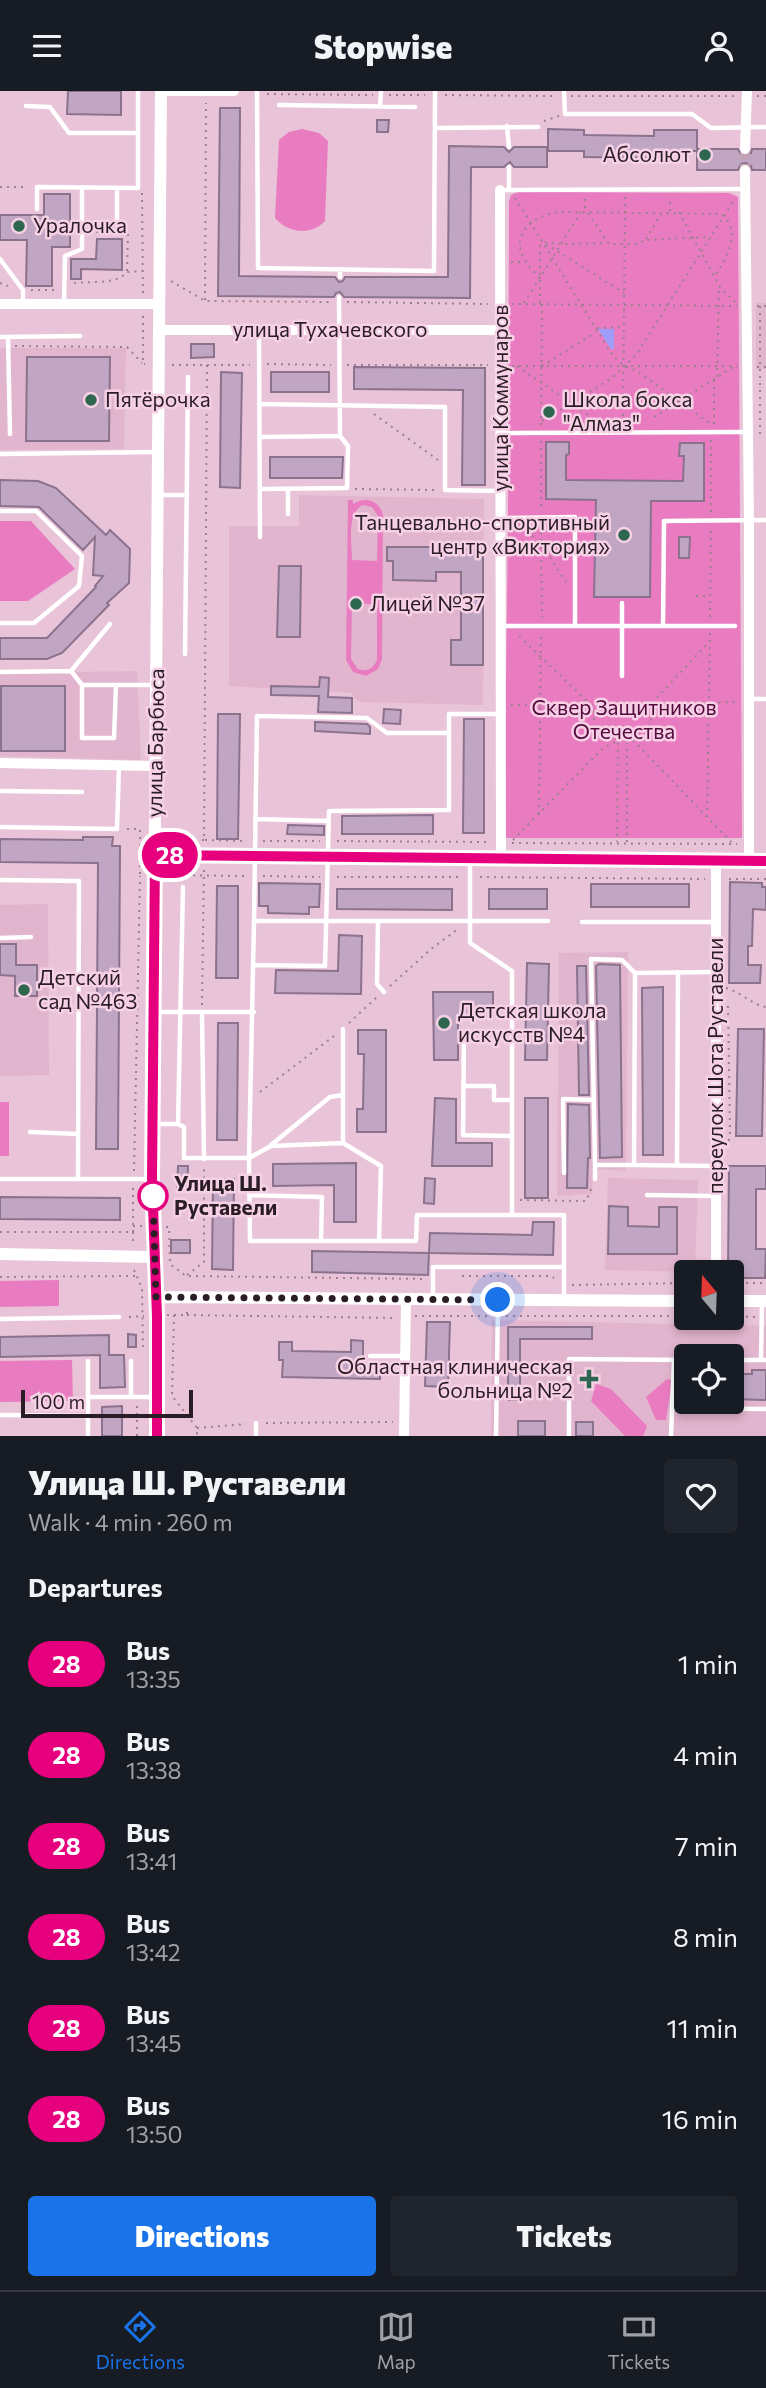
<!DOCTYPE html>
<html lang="en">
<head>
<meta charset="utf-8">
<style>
	body { margin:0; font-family:Commissioner,sans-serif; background:#20242c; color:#f1f3f6; height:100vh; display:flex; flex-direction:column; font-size:26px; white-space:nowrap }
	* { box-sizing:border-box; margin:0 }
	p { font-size:23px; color:#9ea1a6 }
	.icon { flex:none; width:38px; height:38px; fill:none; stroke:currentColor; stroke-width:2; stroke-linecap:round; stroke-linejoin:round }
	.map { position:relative; height:1345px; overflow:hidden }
	.sheet { display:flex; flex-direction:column; background:#171b24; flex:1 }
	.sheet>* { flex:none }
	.badge { padding:0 14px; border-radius:23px; font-size:24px; line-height:46px }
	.needle { width:46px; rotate:341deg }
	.fabs { position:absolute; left:674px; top:1169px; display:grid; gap:14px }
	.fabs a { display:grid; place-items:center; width:70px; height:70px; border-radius:7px; background:#171b24; box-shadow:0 4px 10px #0003; font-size:35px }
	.scale { position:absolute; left:21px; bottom:18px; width:172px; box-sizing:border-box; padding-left:7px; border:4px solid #2b1d25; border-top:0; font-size:19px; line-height:24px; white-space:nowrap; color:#2b1d25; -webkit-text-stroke:5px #f6d0e5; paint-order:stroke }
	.you { position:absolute; width:35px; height:35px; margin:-18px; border:5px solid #fff; border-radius:50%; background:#1a73e8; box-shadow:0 0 0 10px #1a73e833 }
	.map>.badge { position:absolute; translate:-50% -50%; box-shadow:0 0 0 4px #fff }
	h2 { padding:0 28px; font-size:26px; line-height:63px }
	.round { display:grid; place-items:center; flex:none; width:74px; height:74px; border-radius:7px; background:#20242c }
	.summary { display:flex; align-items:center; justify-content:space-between; height:119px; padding:0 28px }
	h1 { font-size:33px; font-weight:800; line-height:52px }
	.action { display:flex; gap:14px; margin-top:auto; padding:14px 28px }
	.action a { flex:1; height:80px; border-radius:7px; background:#1a73e8; color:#fff; font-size:28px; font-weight:800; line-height:80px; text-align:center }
	.action a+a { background:#20242c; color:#f1f3f6 }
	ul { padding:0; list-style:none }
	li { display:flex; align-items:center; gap:21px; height:91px; padding:0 28px }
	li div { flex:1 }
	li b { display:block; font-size:26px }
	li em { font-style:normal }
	li .badge { min-width:77px; font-weight:700; text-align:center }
	header { display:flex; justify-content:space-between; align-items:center; height:91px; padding:0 28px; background:#171b24; font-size:32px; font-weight:800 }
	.menu { display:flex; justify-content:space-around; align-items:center; height:98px; border-top:2px solid #363941; background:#171b24; font-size:19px; color:#9ea1a6 }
	.menu a { display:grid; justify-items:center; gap:4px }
	.menu .on { color:#1a73e8 }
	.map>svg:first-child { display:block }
</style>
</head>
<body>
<header><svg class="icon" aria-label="menu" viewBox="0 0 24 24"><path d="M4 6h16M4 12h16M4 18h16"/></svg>Stopwise<svg class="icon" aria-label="person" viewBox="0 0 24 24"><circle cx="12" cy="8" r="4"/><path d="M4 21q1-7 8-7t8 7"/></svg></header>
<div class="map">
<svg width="766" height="1345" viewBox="0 0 766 1345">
	<rect width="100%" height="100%" fill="#e9c3d8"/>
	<path fill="#e2b5ce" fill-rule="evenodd" d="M756,212H766V278H756Z
		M0,257H126L124,358L0,359Z
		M299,404L484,408L483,614L362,611L354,607L352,602L229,595V435H299Z
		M137,580L141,669L0,665V582Z
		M48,813L49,984L0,985V814Z
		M628,861L626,1080L593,1078L592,1103L557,1105L559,862Z
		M608,1087L698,1089L695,1181L605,1179Z
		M492,1229L766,1235V1345H491ZM686,1265H732V1311H686Z"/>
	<path fill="#e97cc0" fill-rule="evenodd" d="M302,38L319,42L328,50L325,130C311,145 288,142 275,127L279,49L289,41Z
		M518,101L729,102L738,106L742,747H504L508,430L509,111L511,104Z
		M348,409H353V413C366,405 379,409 383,424L382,568L378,578L366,585L353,581L346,569ZM363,414L372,416L378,425L377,470L352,469C352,453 346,422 363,414ZM352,513H377V569C373,578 367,581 358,578L351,568Z
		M0,430H31L75,478L28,510H0Z
		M0,1011H9V1065H0Z
		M59,1189V1215L0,1216V1190Z
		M72,1269L73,1310L0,1311V1270Z
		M667,1288L672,1289L666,1329H656L646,1306Z
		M596,1293L611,1298L647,1335L643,1345H625L591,1310Z"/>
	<path fill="#9f9dfa" d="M598,238H614V258H611Z"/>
	<path fill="#c1a6c4" stroke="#8b728d" stroke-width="2" d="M68,0H121V24L67,23Z
		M220,17H240L239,185L335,186L339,191L343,190L345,186H448L449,55L504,56L509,61L514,56H547V76H514L510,71L504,76H471L470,207L344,206L340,201L336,202L334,206L218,205Z
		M377,29H389L388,41H377Z
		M548,38L584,39V44L654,45V39H697V58H738L741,64L745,65L751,62L752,58H766V79H752L751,75L746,72L741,73L738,79H697V60H658V67L584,66V60H548Z
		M44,103H70V156H52V195H26L27,149H0V124H44Z
		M97,148H122V179L81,178V188H71V168H96Z
		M191,253H214V266L191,267Z
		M27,266H110L109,350H26Z
		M354,276L485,277V394H462L463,299L354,298Z
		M221,281L242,282L240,397L220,396Z
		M271,281H329V301H271Z
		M546,351H569V363L566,364V389L683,390L684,365H679L680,352H704V410H651L650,506H594L596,409L546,408Z
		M270,366H343L342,387H270Z
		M0,389L38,390L56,397L106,444L110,439L130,458L129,492L107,512L109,514L62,562L47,568H0V547H47L96,496L95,495L103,485L93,484L95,446L83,459L39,416L0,415Z
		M679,446H690L689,467H679Z
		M452,453H483V574H451V549H461V481H436V490L393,489V470H387V456H452Z
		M279,475H301L300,546H277Z
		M320,586L329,587L328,606L352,607V622L318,621L319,605L271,604V595L319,596Z
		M1,595H65V660H1Z
		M384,618L401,619L400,633L383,632Z
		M218,623H240L238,748H217Z
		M464,628H484V742H463Z
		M315,631L367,633L370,636V643L315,640Z
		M433,724V743H342V725Z
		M288,734L324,735V744L287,743Z
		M83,746H113L112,755H120L118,1058H96L98,772L0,771V748L83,749Z
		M730,791L762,792V796H766V819L753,818L752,855H748V874H761L760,892H729Z
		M259,792L320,793L319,816H309V823L268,822V815H259Z
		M591,793H689V816H591Z
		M217,795H238V887H216Z
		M337,798H452V819L337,818Z
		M489,798H547V818H489Z
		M339,844L362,845L361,903L275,902L276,879L338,880Z
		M0,853H16V874H37V905H15V885L0,884Z
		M527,872L549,873L547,969H525Z
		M599,873L620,874L622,1066L600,1067L596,875Z
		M577,875H586L589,1004H579Z
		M663,896V1064H643L642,897Z
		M433,901H493V925H458V969H434Z
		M218,932H238L237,1049H217Z
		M738,938H764L762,1045H736Z
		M358,939H386V1041H357V1018H363L364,963H358Z
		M435,1007L456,1008V1052H492V1075H432Z
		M525,1007H548V1107H525Z
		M568,1013L589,1014L590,1067H588L587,1097H567Z
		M356,1072V1131H334V1094L273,1095V1073Z
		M178,1075H188L187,1099H177Z
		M729,1075H766V1098H756V1158H766L765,1187H732V1181H728Z
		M425,1087L435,1088L434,1113L424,1112Z
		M213,1088H234L233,1179L212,1178Z
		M0,1106L120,1107V1129L0,1128Z
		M609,1115L628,1116V1135L659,1136V1116H677V1163H608Z
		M533,1131H554L553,1164L429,1162L430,1142L532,1144Z
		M171,1149H190V1162H171Z
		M312,1160L429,1162L428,1184L312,1181Z
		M427,1231H450L448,1296L425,1295Z
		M508,1236H592V1248H520V1309H508Z
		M128,1243L136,1244V1256H128Z
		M109,1244V1264H124L125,1296L100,1297V1264L0,1266V1246Z
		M351,1249L363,1250V1275H380V1288L282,1286L283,1269H279V1251H292V1260L351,1261Z
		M752,1279H766V1309L732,1308V1283H752Z
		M122,1315V1345H102V1316Z
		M518,1330H545V1345H518Z
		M576,1331H593V1345H576Z"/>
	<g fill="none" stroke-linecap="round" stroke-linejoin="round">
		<path stroke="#c3a2b4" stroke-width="10" stroke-dasharray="10 5" stroke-linecap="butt" d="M745,58V79"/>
		<path stroke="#9c808f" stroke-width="2" stroke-dasharray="2 5" stroke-linecap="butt" d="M267,3L373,4
			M389,4H425
			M445,4L555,5
			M571,5H737
			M757,5H766
			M544,30L559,25
			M0,96H28
			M142,102L143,202
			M515,107L613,265L624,275L637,280L711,333
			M585,108V119
			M670,120V108
			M581,121L561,153L606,152
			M679,121L720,196L735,211
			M588,122L609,153H638L645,149L711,146
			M89,141L128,140L127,180
			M646,148L661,123
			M546,153L624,202
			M511,171H525
			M540,187C535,181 528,176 525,169C508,142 537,122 561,121L721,123C743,139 726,168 714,186
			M171,190L205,210L331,211
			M0,192L8,195
			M74,192C90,190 117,194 127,181L143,180
			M31,199H57
			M205,209L206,12
			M347,211L488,213
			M524,212L561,153L543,151
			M540,212V151
			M512,213L737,215
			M757,215H766
			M143,225V273H145
			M597,237L622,236
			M15,255L127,256L142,272
			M267,273L331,274
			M172,274H250
			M207,274L204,749L247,750
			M347,274H488
			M512,275H737
			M517,275L601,333
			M542,275L596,241
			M757,276H766
			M717,286L719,197
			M714,289V333
			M374,323L438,369
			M654,326L733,276
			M542,330L612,287L636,264L734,109
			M623,332L625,106
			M541,334L542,213
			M760,343V215
			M711,349V421
			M541,350V418
			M355,398L437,399
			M541,434L542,526
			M522,435L542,454L566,491
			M696,505H709
			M710,526L711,437
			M652,612L710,550
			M511,614L590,613L518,544
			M591,614L594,617V634C620,654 626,655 651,633V613L739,611
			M633,649L733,753
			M539,723L541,542
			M707,726L710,542
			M127,738H140V784H142
			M513,749L603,657L618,650L617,751
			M167,750L204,749
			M263,750H320
			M337,750L488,751
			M627,751V652
			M512,752L737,753
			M165,784L247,785
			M263,785L320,786
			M337,786H460
			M480,786L705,788
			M729,788H766
			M390,895L431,858L458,838
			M726,897C741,901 752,914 766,916
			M202,914L204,776
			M728,915L730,1041L728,1056
			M349,932L378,905
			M260,1001L334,945
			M134,1080L140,785
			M520,1109L586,1110L592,1096
			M133,1135H143
			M166,1136H169L170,1173L186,1185L425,1188
			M0,1141H133V1096
			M133,1141V1153
			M134,1179L142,1197L143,1256
			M187,1184L204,1171V1076
			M462,1185H550L554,1187
			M0,1186L135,1185
			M732,1192H766
			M572,1194L686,1192
			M167,1224H187V1218
			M174,1224L172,1305L197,1337V1345
			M187,1224L396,1227
			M415,1225H490
			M506,1225H686
			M732,1225L755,1226
			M129,1226L144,1225
			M266,1332L393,1331
			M197,1337L246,1333
			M137,1345V1315"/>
		<path stroke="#fff" stroke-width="4.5" d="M257,0L258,177L434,180L435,0
			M564,0L565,23H692L711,37L766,36
			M279,14L415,16
			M26,15L50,16L69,42H137
			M380,15L381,0
			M507,35L509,56
			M436,37L538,36
			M509,76V99
			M117,97V129
			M502,99L745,98
			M37,118V96L138,97V0
			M0,168L23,199V211
			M340,186V178
			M64,212L65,165L82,158V96
			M259,240L260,446
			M0,246L80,245
			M8,246L10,343
			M259,313L445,316V399L500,400
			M502,342L746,341
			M260,346L340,345
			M0,363L157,361
			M260,398L347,397L348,355L340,345L339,206
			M159,404H186
			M0,420H36L82,465L79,495L34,532H0
			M288,423V398
			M501,427L575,426V535
			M501,535H735
			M663,535L664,430L766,429
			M185,563L188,286
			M71,580L82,594H154
			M0,581L71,580L110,533
			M622,585V512
			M82,594V647H114L116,594
			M749,608H766
			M0,700L82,701
			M255,728L328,730
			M0,736L117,738L119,675
			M470,768V852L512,880V1123
			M0,789L79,790L78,1088H0
			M254,830L257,625L367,627L387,642H449
			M378,830L377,893L384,901
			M548,830H254L249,1067L250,1150H416L417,1124H564V1208
			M582,831H714
			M0,847L31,846
			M254,874L325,875L329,720L449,719V623H499
			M157,921H254
			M202,922L204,1068
			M343,938V1052L381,1075L379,1150
			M512,941H464L463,1044L512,1045
			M463,995H494V1009H512
			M155,1033H178L184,1036V1067H249L271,1055L343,1052
			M178,1033L183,796
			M30,1041L78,1043
			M271,1054L330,1006L343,1004
			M595,1074V1088
			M634,1074H595L591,868L622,869L635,882
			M677,1075L678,881
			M715,1075L634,1074L635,882L716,881
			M564,1082L563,1008L594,1009
			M78,1088H151
			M249,1104L322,1106L321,1150
			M647,1104L716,1105
			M433,1206V1176H564
			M0,1228L119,1226
			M370,1265H404
			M732,1269H766
			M761,1269L762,1211
			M131,1270V1305
			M89,1306H156
			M674,1317L766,1318
			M0,1324L88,1325
			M256,1332V1345
			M88,1345V1270
			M496,1345L498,1210
			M569,1345V1268L686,1269
			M671,1345L674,1269"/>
		<path stroke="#fff" stroke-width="10" d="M161,0H234
			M745,58L747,0
			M745,79L749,430V770
			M500,99L501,768
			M0,213H159
			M159,239H500
			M0,672L155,675
			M155,764L766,770
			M716,769V1181
			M404,1345L406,1208"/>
		<path stroke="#fff" stroke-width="12" d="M0,1163L153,1166
			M156,1206L686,1210
			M732,1210H766
			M157,1345L156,1206L152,1088L161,0"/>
	</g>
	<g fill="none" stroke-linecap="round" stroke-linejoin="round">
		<defs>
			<path id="line" d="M157,1345V1225L152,1088L155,764L766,770"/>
		</defs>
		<use href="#line" stroke="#fff" stroke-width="16"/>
		<use href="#line" stroke="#e6007e" stroke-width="10"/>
		<path stroke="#2b1d25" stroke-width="7" stroke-dasharray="0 12.6" d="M153,1105L156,1206L498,1209"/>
	</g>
	<g fill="#2e674f" stroke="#f6d0e5" stroke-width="2.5">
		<circle cx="705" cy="64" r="7"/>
		<circle cx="19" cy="135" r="7"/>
		<circle cx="91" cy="309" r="7"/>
		<circle cx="549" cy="321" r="7"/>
		<circle cx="624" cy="444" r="7"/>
		<circle cx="356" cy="513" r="7"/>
		<circle cx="24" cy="899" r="7"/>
		<circle cx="444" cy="932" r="7"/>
		<path d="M585.5 1277.5h7v7h7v7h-7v7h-7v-7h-7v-7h7z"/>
	</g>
	<circle fill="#fff" stroke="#e6007e" stroke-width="3.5" cx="153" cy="1105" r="14"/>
	<g text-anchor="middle" stroke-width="5" stroke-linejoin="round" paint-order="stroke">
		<g font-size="21" fill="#2b1d25" stroke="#f6d0e5" text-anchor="start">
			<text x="691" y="71" text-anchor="end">Абсолют</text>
			<text x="33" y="142">Уралочка</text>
			<text x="105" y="316">Пятёрочка</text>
			<text x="563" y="316">Школа бокса<tspan x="563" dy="24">"Алмаз"</tspan></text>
			<text x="610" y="439" text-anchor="end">Танцевально-спортивный<tspan x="610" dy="24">центр «Виктория»</tspan></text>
			<text x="370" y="520">Лицей №37</text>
			<text x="38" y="894">Детский<tspan x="38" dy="24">сад №463</tspan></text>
			<text x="458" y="927">Детская школа<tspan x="458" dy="24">искусств №4</tspan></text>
			<text x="573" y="1283" text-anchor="end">Областная клиническая<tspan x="573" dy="24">больница №2</tspan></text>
		</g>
		<g font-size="21" fill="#2b1d25" stroke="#f6d0e5">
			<text x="330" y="246">улица Тухачевского</text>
			<text transform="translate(501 307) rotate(-90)" y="7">улица Коммунаров</text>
			<text transform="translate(156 652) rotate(-89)" y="7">улица Барбюса</text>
			<text transform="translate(716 975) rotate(-90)" y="7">переулок Шота Руставели</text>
		</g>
		<g font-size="21" fill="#550a3e" stroke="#f6d0e5">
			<text x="624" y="624">Сквер Защитников<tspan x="624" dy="24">Отечества</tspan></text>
		</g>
		<g font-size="21" font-weight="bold" fill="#2b1d25" stroke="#f6d0e5" text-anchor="start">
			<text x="174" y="1100">Улица Ш.<tspan x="174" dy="24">Руставели</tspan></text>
		</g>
	</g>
</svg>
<div class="fabs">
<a><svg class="needle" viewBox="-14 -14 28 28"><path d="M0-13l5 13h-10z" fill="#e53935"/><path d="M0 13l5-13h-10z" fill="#9ea1a6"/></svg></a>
<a><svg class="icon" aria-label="locate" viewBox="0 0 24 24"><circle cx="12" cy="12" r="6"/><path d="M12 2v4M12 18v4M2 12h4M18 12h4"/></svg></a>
</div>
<div class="scale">100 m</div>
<div class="you" style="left:498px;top:1209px"></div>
<b class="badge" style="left:170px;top:764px;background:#e6007e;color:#fff">28</b>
</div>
<section class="sheet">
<div class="summary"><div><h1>Улица Ш. Руставели</h1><p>Walk · 4 min · 260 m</p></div><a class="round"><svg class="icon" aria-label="heart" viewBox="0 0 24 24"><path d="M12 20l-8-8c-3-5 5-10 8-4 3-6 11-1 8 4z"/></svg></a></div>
<h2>Departures</h2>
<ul>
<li><span class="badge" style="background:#e6007e;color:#fff">28</span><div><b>Bus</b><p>13:35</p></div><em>1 min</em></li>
<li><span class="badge" style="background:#e6007e;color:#fff">28</span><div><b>Bus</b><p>13:38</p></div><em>4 min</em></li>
<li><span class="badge" style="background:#e6007e;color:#fff">28</span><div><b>Bus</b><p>13:41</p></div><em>7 min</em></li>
<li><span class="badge" style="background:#e6007e;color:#fff">28</span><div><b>Bus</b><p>13:42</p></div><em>8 min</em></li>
<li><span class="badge" style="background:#e6007e;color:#fff">28</span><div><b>Bus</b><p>13:45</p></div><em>11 min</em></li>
<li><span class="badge" style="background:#e6007e;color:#fff">28</span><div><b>Bus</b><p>13:50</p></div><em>16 min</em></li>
</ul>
<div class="action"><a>Directions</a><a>Tickets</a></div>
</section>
<nav class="menu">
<a class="on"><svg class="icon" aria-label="directions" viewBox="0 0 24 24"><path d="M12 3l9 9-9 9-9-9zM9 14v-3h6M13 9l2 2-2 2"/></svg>Directions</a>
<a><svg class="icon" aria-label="map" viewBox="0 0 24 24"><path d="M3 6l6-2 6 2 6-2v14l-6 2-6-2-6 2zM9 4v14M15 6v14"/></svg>Map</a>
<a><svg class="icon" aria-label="tickets" viewBox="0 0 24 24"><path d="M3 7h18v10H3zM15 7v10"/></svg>Tickets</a>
</nav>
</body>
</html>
